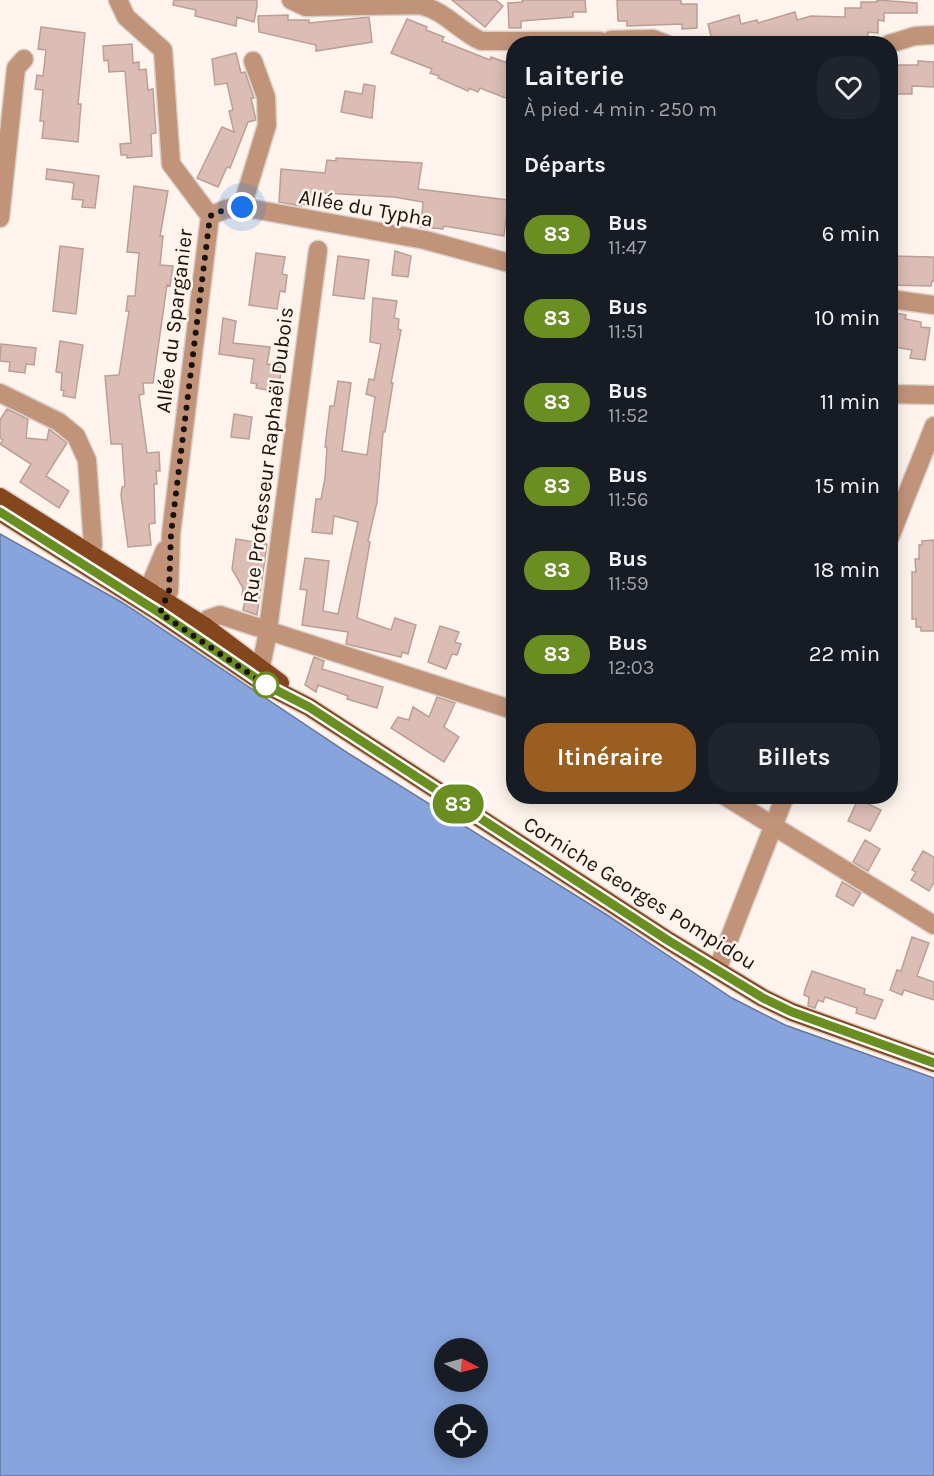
<!DOCTYPE html>
<html lang="fr">
<head>
<meta charset="utf-8">
<style>
	body { margin:0; font-family:Karla,sans-serif; background:#20242c; color:#f1f3f6; height:100vh; display:flex; flex-direction:column; font-size:22px; white-space:nowrap }
	* { box-sizing:border-box; margin:0 }
	p { font-size:20px; color:#9ea1a6 }
	.icon { flex:none; width:33px; height:33px; fill:none; stroke:currentColor; stroke-width:2; stroke-linecap:round; stroke-linejoin:round }
	.map { position:relative; flex:1; overflow:hidden }
	.drawer { position:absolute; left:506px; top:36px; width:392px; height:768px; display:flex; flex-direction:column; background:#171b24; border-radius:24px; box-shadow:0 3px 15px #0003 }
	.drawer>* { flex:none }
	.badge { padding:0 12px; border-radius:20px; font-size:21px; line-height:39px }
	.needle { width:39px; rotate:96deg }
	.fabs { position:absolute; left:434px; top:1338px; display:grid; gap:12px }
	.fabs a { display:grid; place-items:center; width:54px; height:54px; border-radius:50%; background:#171b24; box-shadow:0 3px 15px #0003; font-size:30px }
	.you { position:absolute; width:30px; height:30px; margin:-15px; border:4px solid #fff; border-radius:50%; background:#1a73e8; box-shadow:0 0 0 9px #1a73e833 }
	.map>.badge { position:absolute; translate:-50% -50%; box-shadow:0 0 0 3px #fff }
	h2 { padding:0 18px; font-size:22px; line-height:54px }
	.round { display:grid; place-items:center; flex:none; width:63px; height:63px; border-radius:24px; background:#20242c }
	.headline { display:flex; align-items:center; justify-content:space-between; height:102px; padding:0 18px }
	h1 { font-size:28px; font-weight:700; line-height:45px }
	.button { display:flex; gap:12px; margin-top:auto; padding:12px 18px }
	.button a { flex:1; height:69px; border-radius:24px; background:#9b5e21; color:#fff; font-size:24px; font-weight:700; line-height:69px; text-align:center }
	.button a+a { background:#20242c; color:#f1f3f6 }
	ul { padding:0; list-style:none }
	li { display:flex; align-items:center; gap:18px; height:84px; padding:0 18px }
	li div { flex:1 }
	li b { display:block; font-size:22px }
	li em { font-style:normal }
	li .badge { min-width:66px; font-weight:700; text-align:center }
	.map>svg:first-child { display:block }
</style>
</head>
<body>
<div class="map">
<svg width="934" height="1476" viewBox="0 0 934 1476">
	<rect width="100%" height="100%" fill="#fef4ed"/>
	<path fill="#87a4dc" stroke="#66789d" stroke-width="1.5" fill-rule="evenodd" d="M0,534L123,603L351,755L607,915L732,998L785,1025L934,1078V1476H0ZM444,1348H477V1382H444ZM444,1414H477V1448H444Z"/>
	<path fill="#dbbdb5" stroke="#bb9e96" stroke-width="1.5" d="M174,0H257V6L254,22L237,17L236,26L195,16L196,10L173,5Z
		M452,0H496L503,6L485,27Z
		M522,0H585L586,12H573V17L521,21V28H509L508,3L523,2Z
		M617,0H681V4H697V28L682,29V24L627,26V21H618Z
		M877,0L917,3V13H884V21L878,20V33L868,32V37H845L846,41L809,40L810,44H713L708,24L739,15L741,24L757,20L758,23L795,12L797,20L811,16L845,17V8H861V2H877Z
		M288,15V20H309V23L369,17L372,42L316,51V45L259,32L258,16Z
		M407,19L427,27L426,30L444,37L442,41L490,60L491,57L513,65V101L480,88L478,92L469,88L468,91L438,78L439,76L430,73L432,69L391,53Z
		M41,27L85,33L78,104H81L78,142L42,138L44,121H40L43,90L35,89L37,75L43,76L46,50L38,49Z
		M132,44L133,63L139,62V70L146,69L148,90L153,89L156,133L151,134L152,156L127,158V155H121L120,144L131,143L125,71L109,72L108,60L104,61L103,46Z
		M236,53L241,73L245,72L254,98H251L256,120L248,122L230,168L227,167L218,187L197,178L222,127L234,132L229,111L233,110L227,83L215,85L212,59Z
		M918,61L934,62V87L912,86V94H890V65H918Z
		M364,84L375,86L372,118L341,112L345,91L362,94Z
		M336,158L422,163L418,189L508,200L504,236L444,226L443,229L421,227L423,202L394,197L323,193L321,206L301,204V206L279,202L281,169L325,173L327,160L336,161Z
		M47,169L99,176L95,208L82,207L83,200L72,199L74,183L46,179Z
		M134,186L168,191L160,236H163L160,265L173,266L170,286L167,285L153,383H143L144,394L139,395L147,453L159,452L160,471H156L157,484H154L155,523L149,524L151,545L128,547L121,495L122,487L125,486L122,444H111L105,376L119,375L129,311H126L128,296H135L139,253L127,252Z
		M60,246L83,249L76,314L53,311Z
		M395,251L411,256L408,277L392,275Z
		M256,253L285,257L282,274L287,275L285,292L280,291L277,309L249,305Z
		M338,256L369,260L364,299L333,295Z
		M890,256L934,257V281H932L931,286L890,285Z
		M373,298L397,301L394,318L399,319L398,329L401,330L391,383H393L385,432H383L377,502L368,541L370,542L357,618L391,630L395,618L416,625L408,654L402,652L401,657L346,644L348,632L302,625L307,590L300,589L305,558L329,561L323,611L338,614L358,522L334,516L332,534L312,532L316,499H321L325,478L327,447H325L330,406H334L338,381L351,383L342,451L367,455L375,397L366,394L369,379L374,380L381,344L370,342Z
		M892,312L906,315L905,319L921,322V327L930,328L925,360L910,358L912,350L890,346V316Z
		M223,318L236,321L233,343L270,347L267,364L282,366L278,392L256,388L257,384L251,383L254,359L219,354Z
		M60,341L83,345L75,398L63,396L64,391L61,390L62,373L56,372Z
		M1,344L36,348L34,365L26,364L25,373L9,371L10,362L0,361Z
		M7,409L28,419L26,438L47,440L49,429L67,443L46,476L69,491L59,508L20,482L31,464L0,444L3,440L0,438V420Z
		M234,414L252,417L249,439L231,437Z
		M236,539L267,544L257,615L243,610L246,596L242,595L243,588L232,569Z
		M934,540V631H921V627H916V619H912V572H916L915,559H919V545H922V541Z
		M440,626L459,632L455,642L461,644L457,655L452,654L446,669L428,662Z
		M314,657L324,661L322,669L383,687L377,708L347,699L348,696L318,685L316,692L305,685Z
		M437,697L455,703L444,727L459,737L444,762L391,728L398,717L409,720L413,707L429,717Z
		M858,799L881,810L870,831L848,821Z
		M865,840L880,849L868,871L853,862Z
		M923,851L934,857V882L929,891L911,880L916,872L912,870Z
		M842,882L861,893L853,906L836,896Z
		M912,937L929,943L917,976L934,982V1000L904,990L902,995L890,990L897,970L901,971Z
		M812,971L865,989L864,994L883,1000L875,1019L856,1013L857,1008L825,997L823,1002L818,1000L815,1008L808,1006L809,997L804,995L805,990Z"/>
	<g fill="none" stroke-linecap="round" stroke-linejoin="round">
		<defs>
			<path id="minor" d="M118,0L126,17L163,50L171,164L210,216L171,534L169,591L160,613
				M291,0L306,7L420,5C445,11 458,30 481,41H600
				M611,40L653,39L666,44
				M889,44L915,36L934,35
				M242,207L267,125L266,97L253,61
				M210,216L226,209L242,207L425,240L513,264
				M0,218L16,68L24,59
				M890,299L934,305
				M0,393L59,422L76,436L87,460L93,545L83,564
				M890,394L934,395
				M890,537L934,426
				M143,602L165,550
				M195,637L208,619L220,615L513,710
				M261,666L267,637L318,250
				M725,796L934,925
				M717,970L785,796"/>
			<path id="major" d="M0,497L203,625L280,683
				M0,512L160,613L266,685L309,707L669,941L763,998L792,1012L934,1063"/>
		</defs>
		<use href="#minor" stroke="#dad0c9" stroke-width="21"/>
		<use href="#major" stroke="#dad0c9" stroke-width="21"/>
		<use href="#minor" stroke="#c1947a" stroke-width="18"/>
		<use href="#major" stroke="#84461c" stroke-width="18"/>
	</g>
	<g fill="none" stroke-linecap="round" stroke-linejoin="round">
		<defs>
			<path id="line" d="M0,512L160,613L266,685L309,707L669,941L763,998L792,1012L934,1063"/>
		</defs>
		<use href="#line" stroke="#fff" stroke-width="14"/>
		<use href="#line" stroke="#6b8e23" stroke-width="9"/>
		<path stroke="#1a120b" stroke-width="6" stroke-dasharray="0 10.8" d="M242,207L226,209L210,216L171,534L169,591L160,613L266,685"/>
	</g>
	<circle fill="#fff" stroke="#6b8e23" stroke-width="3" cx="266" cy="685" r="12"/>
	<g text-anchor="middle" stroke-width="5" stroke-linejoin="round" paint-order="stroke">
		<g font-size="21" fill="#1a120b" stroke="#fef4ed">
			<text transform="translate(366 208) rotate(10)" y="7">Allée du Typha</text>
			<text transform="translate(174 321) rotate(-83)" y="7">Allée du Sparganier</text>
			<text transform="translate(268 455) rotate(-83)" y="7">Rue Professeur Raphaël Dubois</text>
			<text transform="translate(640 893) rotate(32)" y="7">Corniche Georges Pompidou</text>
		</g>
	</g>
</svg>
<div class="fabs">
<a><svg class="needle" viewBox="-14 -14 28 28"><path d="M0-13l5 13h-10z" fill="#e53935"/><path d="M0 13l5-13h-10z" fill="#9ea1a6"/></svg></a>
<a><svg class="icon" aria-label="locate" viewBox="0 0 24 24"><circle cx="12" cy="12" r="6"/><path d="M12 2v4M12 18v4M2 12h4M18 12h4"/></svg></a>
</div>
<div class="you" style="left:242px;top:207px"></div>
<b class="badge" style="left:458px;top:804px;background:#6b8e23;color:#fff">83</b>
<section class="drawer">
<div class="headline"><div><h1>Laiterie</h1><p>À pied · 4 min · 250 m</p></div><a class="round"><svg class="icon" aria-label="heart" viewBox="0 0 24 24"><path d="M12 20l-8-8c-3-5 5-10 8-4 3-6 11-1 8 4z"/></svg></a></div>
<h2>Départs</h2>
<ul>
<li><span class="badge" style="background:#6b8e23;color:#fff">83</span><div><b>Bus</b><p>11:47</p></div><em>6 min</em></li>
<li><span class="badge" style="background:#6b8e23;color:#fff">83</span><div><b>Bus</b><p>11:51</p></div><em>10 min</em></li>
<li><span class="badge" style="background:#6b8e23;color:#fff">83</span><div><b>Bus</b><p>11:52</p></div><em>11 min</em></li>
<li><span class="badge" style="background:#6b8e23;color:#fff">83</span><div><b>Bus</b><p>11:56</p></div><em>15 min</em></li>
<li><span class="badge" style="background:#6b8e23;color:#fff">83</span><div><b>Bus</b><p>11:59</p></div><em>18 min</em></li>
<li><span class="badge" style="background:#6b8e23;color:#fff">83</span><div><b>Bus</b><p>12:03</p></div><em>22 min</em></li>
</ul>
<div class="button"><a>Itinéraire</a><a>Billets</a></div>
</section>
</div>
</body>
</html>
